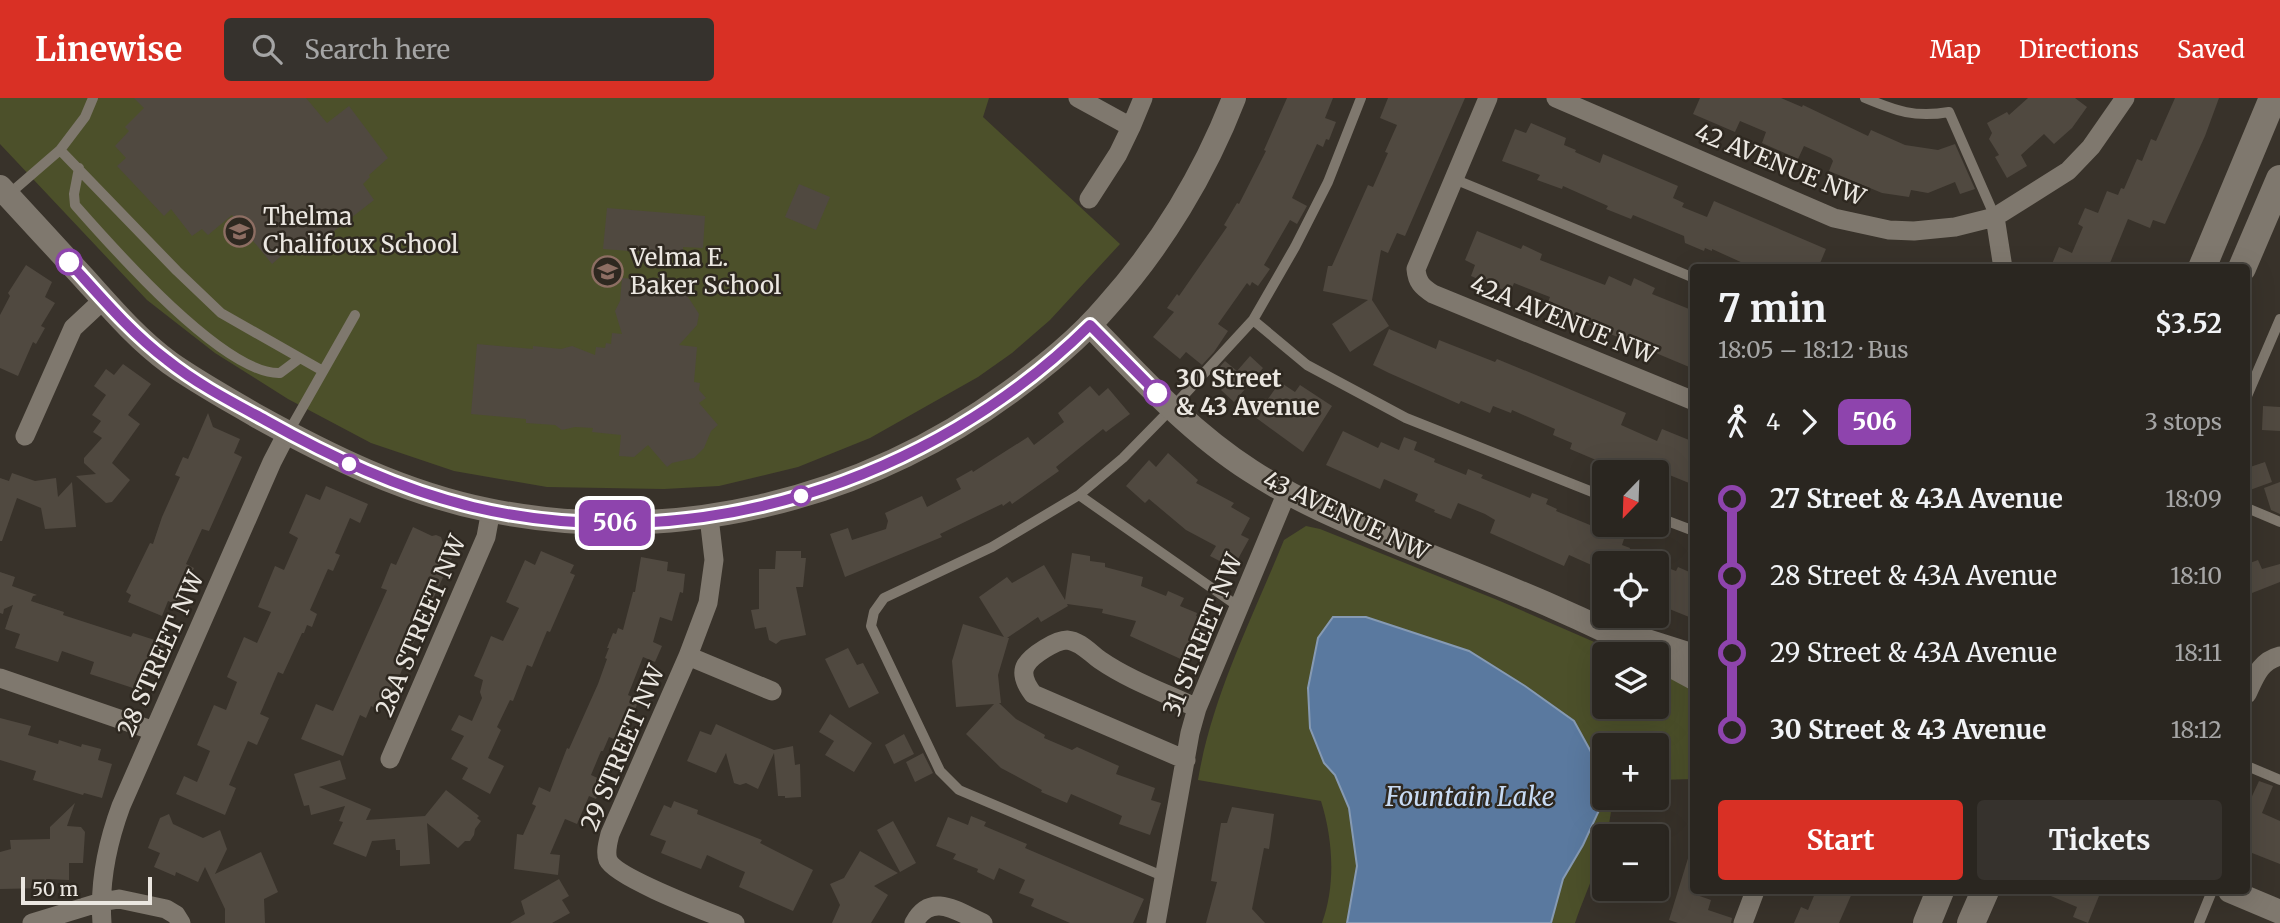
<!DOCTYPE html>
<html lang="en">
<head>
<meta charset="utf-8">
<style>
	body { margin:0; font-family:Merriweather,serif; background:#36322d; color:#f1f3f6; height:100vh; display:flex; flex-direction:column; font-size:26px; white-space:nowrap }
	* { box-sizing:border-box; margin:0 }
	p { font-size:23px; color:#a5a5a5 }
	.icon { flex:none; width:38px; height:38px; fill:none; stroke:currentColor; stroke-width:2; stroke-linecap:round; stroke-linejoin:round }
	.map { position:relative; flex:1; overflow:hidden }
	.drawer { position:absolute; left:1690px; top:166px; width:560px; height:630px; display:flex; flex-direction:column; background:#2a2620; border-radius:7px; box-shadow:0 7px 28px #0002,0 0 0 2px #46433e }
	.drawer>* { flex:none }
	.badge { padding:0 14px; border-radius:10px; font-size:24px; line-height:46px }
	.needle { width:46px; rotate:203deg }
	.tools { position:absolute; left:1592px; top:362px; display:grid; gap:14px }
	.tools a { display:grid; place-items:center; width:77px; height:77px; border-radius:7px; background:#2a2620; box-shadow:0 7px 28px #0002,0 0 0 2px #46433e; font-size:35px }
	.scale { position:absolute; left:21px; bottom:18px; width:131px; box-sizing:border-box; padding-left:7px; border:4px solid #ebe7e1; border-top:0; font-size:19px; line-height:24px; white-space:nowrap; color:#ebe7e1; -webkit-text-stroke:5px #2e2820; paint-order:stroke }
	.map>.badge { position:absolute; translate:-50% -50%; box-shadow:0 0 0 4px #fff }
	.legs { display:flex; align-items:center; gap:10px; height:77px; padding:0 28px; font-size:23px }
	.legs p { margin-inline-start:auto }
	.overview { display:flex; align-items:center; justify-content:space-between; height:119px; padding:0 28px }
	h1 { font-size:38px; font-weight:700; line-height:52px }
	.primary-button { display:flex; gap:14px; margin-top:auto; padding:14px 28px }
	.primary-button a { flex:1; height:80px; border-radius:7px; background:#d93025; color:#fff; font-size:28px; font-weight:700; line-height:80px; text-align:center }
	.primary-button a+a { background:#36322d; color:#f1f3f6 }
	ul { padding:0 28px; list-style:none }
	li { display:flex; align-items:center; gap:24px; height:77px; font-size:26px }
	li i { display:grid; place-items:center; width:10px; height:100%; margin:0 9px; background:currentColor }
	li i::after { content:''; width:18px; height:18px; margin:-9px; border:5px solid; border-radius:50%; background:#2a2620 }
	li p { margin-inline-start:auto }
	li:first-child i { background:linear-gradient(#0000 50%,currentColor 0) }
	li:last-child i { background:linear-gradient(currentColor 50%,#0000 0) }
	header { display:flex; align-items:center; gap:42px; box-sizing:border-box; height:98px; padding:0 35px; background:#d93025; color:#fff }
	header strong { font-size:33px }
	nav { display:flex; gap:38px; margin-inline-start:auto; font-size:24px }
	.search { width:490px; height:63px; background:#36322d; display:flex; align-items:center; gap:18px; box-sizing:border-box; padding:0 24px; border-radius:7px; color:#a5a5a5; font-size:26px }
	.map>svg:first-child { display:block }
</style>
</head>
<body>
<header>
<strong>Linewise</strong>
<div class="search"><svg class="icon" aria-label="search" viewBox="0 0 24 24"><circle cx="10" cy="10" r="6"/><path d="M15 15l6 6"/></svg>Search here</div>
<nav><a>Map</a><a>Directions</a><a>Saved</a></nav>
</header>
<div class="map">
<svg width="2280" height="825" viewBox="0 0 2280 825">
	<rect width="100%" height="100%" fill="#38322a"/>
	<path fill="#4c502a" d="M0,0H989L983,19L1120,146L1050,222L1012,255L978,279L870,340L798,369L719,388L664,391L547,389L454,373L371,345L288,301L215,255L147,202L0,46Z
		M1306,428L1320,431L1500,503L1622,556H1605V609H1657V572L1694,590V681L1657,682V648H1605V700H1612C1611,742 1589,785 1575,825H1322C1336,787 1333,741 1321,703L1198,682C1212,598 1252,521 1284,442Z"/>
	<path fill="#5a799f" stroke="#869ab3" stroke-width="2" d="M1333,519H1366L1469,553L1525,588L1574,623L1601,672V708L1583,747L1563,781L1551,825H1347L1357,768L1349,710L1335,677L1324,665L1310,630L1308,590L1318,540Z"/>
	<path fill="#504940" d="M134,0H306L327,25L349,8L388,60L369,77L370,79L363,86L374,102L311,151L304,143L296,150L294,147L272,166L232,117L208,137L202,131L192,138L171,111L164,118L117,68L126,60L115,48L129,33L125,29L144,10Z
		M1287,0H1333L1325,20L1336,24L1329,42L1326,41L1323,49L1317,46L1292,100L1307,108L1297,126L1290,122L1264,167L1270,171L1258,188L1252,184L1250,188L1247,185L1218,226L1228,233L1214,254L1202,267L1186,254L1180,261L1153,239L1174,214L1167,210L1177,196L1179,198L1227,129L1224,127L1237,105L1239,106L1266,53L1264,52Z
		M1388,0H1465L1405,138L1397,135L1388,155L1381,152L1372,202L1389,228L1350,254L1332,226L1368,202L1323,193L1328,168H1332L1368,87L1373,89L1388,55L1385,54L1397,27L1380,20Z
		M1700,0H1781L1802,9L1803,7L1868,38L1871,32L1905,47L1938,52L1955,46L1975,91L1960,96L1955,84L1928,95L1911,92L1909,99L1882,95L1829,73L1833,63L1831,60L1804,48L1798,61L1762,45L1766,34L1740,23L1735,34L1693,16Z
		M2028,0H2075L2087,9L2072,30L2054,46L2044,36L2021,57L2027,68L2007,80L1995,59L1999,57L1989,41L1992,35L1987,25L2007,14L2009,17Z
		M2175,0H2219L2205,38L2165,126L2153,122L2150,130L2128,121L2108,170H2061L2052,166L2059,149L2072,155L2083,129L2078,126L2085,110L2098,115L2107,93L2118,97L2121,90L2124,91L2137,61L2142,63L2151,41L2156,43Z
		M1531,25L1566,40L1564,47L1576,52L1575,54L1600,65L1603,56L1678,88L1673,100L1684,105L1682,109L1707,119L1714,103L1826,151L1818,170H1754L1712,151V153L1705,150L1704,153L1685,145L1684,138L1633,117L1631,121L1606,111L1608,108L1563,88L1562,91L1537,82L1540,77L1502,63L1515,31L1526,35Z
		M799,86L830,99L816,132L785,119Z
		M607,110L705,118L703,150L683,149V157L603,151Z
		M1477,133L1521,151L1523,147L1542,156L1540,162L1605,187L1609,178L1631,188L1634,180L1655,190L1652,196L1694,213V271L1546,209L1550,199L1514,185L1510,195L1471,178L1475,167L1465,162Z
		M26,167L52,184L45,199L55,205L41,228L45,230L36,246L33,244L18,278L0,270V217L10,198L8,195Z
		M661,179L668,184L679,185L699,216L697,227L679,247L697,249L694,284L700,285L699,292L706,300L699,305L718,327L711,333L704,350L694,360L672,365L667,369L648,347L634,359L619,358L621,337L592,334L593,330L575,329L562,332L555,327L526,325V321L471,316L477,246L533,251V248L561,251L572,248L595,257L596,249L605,250L606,245L611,246L612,235L622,236L615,213L620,203L622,180L652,182Z
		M1389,231L1436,251L1439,242L1495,264L1497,261L1536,277L1626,315L1621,327L1657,343L1662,331L1694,344V387L1662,374L1660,379L1657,374H1649L1624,363L1620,371L1603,365L1570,351L1572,345L1553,337L1555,331L1512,312L1511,315L1493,308L1490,315L1461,303L1459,306L1389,275L1373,267Z
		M1250,258L1263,270L1234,304L1221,292L1225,287L1213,276L1225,263L1237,273Z
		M123,266L151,286L128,317L140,326L112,365L130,382L112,404L106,405L76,378L96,376L84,365V360L102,340L93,334L101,323L92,317L106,297L94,288L106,271L114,277Z
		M1280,284L1295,294L1300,287L1332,308L1303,354L1255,319Z
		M1090,288L1099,298L1108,290L1130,316L1106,334L1103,331L1056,369L1059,373L1012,406L1010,403L1003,408L1002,406L940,436L942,439L845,479L830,436L848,430L852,442L886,431L888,423L885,415L922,398L927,409L961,391L956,381L972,372L973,374L1028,339L1034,347L1064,324L1058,315Z
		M2263,308L2280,309V333L2262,332Z
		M208,315L213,329L240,341L234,355L242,359L209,433L202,431L186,466L194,470L178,507L168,503L162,518L128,504L131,497L126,494L150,445L153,446L162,419L180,379L175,377L183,359L188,361Z
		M1343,333L1378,350L1381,344L1399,352L1404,339L1417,344L1414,352L1435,361L1434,364L1466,377L1468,371L1483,377L1481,380L1530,400L1532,395L1548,401L1546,406L1557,411L1556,413L1624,441L1622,447L1630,450L1629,454L1655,466H1605V473L1569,457L1564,468L1490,435L1495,422L1485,416L1458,405L1451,421L1434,414L1435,412L1415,403L1418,396L1384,381L1380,391L1326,367Z
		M1168,355L1198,382L1196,385L1234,405L1231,409L1250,420L1241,437L1249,441L1233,470L1210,458L1216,448L1186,432L1149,401L1145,405L1126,388L1149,362L1156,369Z
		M2265,364L2272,384L2250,392L2247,382V370Z
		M12,375L35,383L56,380L58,399L72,384L76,429L45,431L41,410L17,400L2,443H0V380L9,383Z
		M2280,384V416L2271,412L2264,390Z
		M326,388L368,406L360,425L350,420L335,455L340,457L333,473L328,471L310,512L317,516L312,529L307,527L304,535H302L283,576L278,574L260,616L269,620L257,647L248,643L229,687L236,690L225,717L176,696L184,678L197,684L210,653L197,647L214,607L226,612L237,584L227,579L244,539L257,545L271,514L258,509L275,468L284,472L298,440L289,435L306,396L320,402Z
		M413,429L432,438L436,437L441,439L443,445L439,455L452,460L432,503L422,498L410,526L420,530L395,588L393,587L384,609L376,606L375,610L371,608L366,620L360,617L343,658L301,641L316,606L333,613L387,492L381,490L391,465L396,467Z
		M541,453L574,467L570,475L575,477L550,534L547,533L532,569L527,567L513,603L510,602L497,629L501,632L488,660L504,668L490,696L462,681L468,670L451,661L464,638L451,632L459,617L472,623L482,600L480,594L483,582L474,578L484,555L491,538L503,543L519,510L506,504L525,462L535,467Z
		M776,453H801V460H806L803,489H796L806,537L781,542L776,546L769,542L766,529L755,531L751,512L759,511V471H775Z
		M1072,455L1090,458V463L1105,465V469L1143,479L1141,488L1166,498L1168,493L1184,500L1180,508L1197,515L1196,518L1202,520L1201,524L1210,528L1201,548L1198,547L1196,553L1190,551L1185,563L1130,538L1136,523L1102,515L1103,511L1067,506L1068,508L1041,524L1038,519L1007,540H1009L998,577L1001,605H999L1016,621L1045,637L1044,640L1072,652L1077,649L1119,668L1116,676L1155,690L1151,702L1161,705L1150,737L1119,726L1122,718L1071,696L1067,705L1041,694L1042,692L1001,670L966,636L994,606L956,609L952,563L963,526L1004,539L979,499L1007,479L1012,485L1044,467L1065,502Z
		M641,459L668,464L667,473L685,476L683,495L680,494L672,523L660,519L653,544L662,548L655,564L643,559L628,597L639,602L621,644L609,639L603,653H601L591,677L604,683L596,701L589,698L577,726L565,721L550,756L560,757L558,777L514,771L517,736L523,737L536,708L532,706L539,689L550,694L567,650L569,651L598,586L607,561L605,560L609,550H607L613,535L616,536L618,530L623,532L633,494H635Z
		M2258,462L2262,471L2280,466V484L2247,497V466Z
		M1657,466L1676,473L1678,469L1694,476V521L1657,506Z
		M0,474L15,479L12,488L37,497L33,498L31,503L64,514L63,517L131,539L133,535L164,545L153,577L147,580L138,576L133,590L90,576L94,564L62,553L58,564L15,550L20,536L5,531L13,507L4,511L3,516L0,515Z
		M848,550L857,567L863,565L879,595L849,610L825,561Z
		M830,616L872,645L854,674L825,657L834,643L819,634Z
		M0,620L31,628L28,637L58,646L59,642L81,649L82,646L101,651L98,662L112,666L102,700L84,695L83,697L33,682L36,673L0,662Z
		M716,626L774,652L793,648L795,667L800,666L801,699L785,700V698H778L774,655L758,691L746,685L740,687L734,685L726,655L716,675L687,663L700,633L711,637Z
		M904,636L914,656L894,666L885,647Z
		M923,655L933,675L915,684L906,664Z
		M340,662L346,681L319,689L371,711L366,722L425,718L446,692L479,718L477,720L481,723L475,731L474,737L470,743H465L458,750L427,725L430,766L400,768V752H396L395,741L372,743L366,759L333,746L343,724L339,723L345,708L311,717L309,707L304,708L294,676Z
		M2259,683L2273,688L2262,715L2280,723V766L2247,753V709Z
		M674,703L698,712L697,716L762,742L760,745L813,772L793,813L739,789L745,774L731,768L707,757L701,771L661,755L666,743L650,737L664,707L671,710Z
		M75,705L67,728L81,729L85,734L83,765H69V782L46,781V790L0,791V754L11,751L10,742L50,741V729Z
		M1232,709L1274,716L1269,751L1264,750L1252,811L1265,825H1206L1217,784L1211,783L1221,725H1227Z
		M169,716L173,726L203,740L220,732L227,751L215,776L261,754L278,794L264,801L265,825H225V811L205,769L198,784L176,774L175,778L154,769L160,755L148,750L160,720Z
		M971,718L986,724L984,728L1027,746L1025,750L1144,801L1133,825H1070L1031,808L1034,801L1019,795L1025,782L999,770L994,782L977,774L978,771L953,761L956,756L936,748L948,719L968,727Z
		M893,723L916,765L900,774L877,732Z
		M860,753L898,775L874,788L888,797L871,825H832L840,807L830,786L844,780Z
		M1689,757H1694V796L1711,802L1708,812L1732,820L1731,825H1678L1669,822Z
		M559,781L569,798L562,802L570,815L552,825H510L525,816L521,803Z
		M1816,793H1853L1839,825H1794L1801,809L1808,812Z
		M2039,793H2101L2088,825L2073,819L2077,809Z"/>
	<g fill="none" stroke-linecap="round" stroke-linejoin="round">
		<path stroke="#7f786e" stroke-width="10" d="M93,0L85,19L60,52L177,173L221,215L323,273
			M1865,0C1896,13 1915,20 1949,14L1995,119
			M79,70L74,96L75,107C112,149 224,277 280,275L300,260
			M1454,81L1694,180
			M8,97L60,52
			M1253,222L1307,267L1406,320L1605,399
			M2247,298L2280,221
			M288,335L355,217
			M1079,397L1239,509
			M2247,410L2280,424
			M1657,419L1694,433
			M2247,668L2280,682
			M1165,779L959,692L940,673L931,654L871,528L874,514L884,500L992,449L1079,397L1123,360L1172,310L1253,222L1295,149L1328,84L1361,0
			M2199,825L2212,793"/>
		<path stroke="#7f786e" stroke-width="19" d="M1078,0L1131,29L1143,0
			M1488,0L1416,171C1417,184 1422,189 1433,196L1694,303
			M1556,0L1834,120L1889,132L1914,133L1955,129L1995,119
			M1089,101L1118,56L1131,29
			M2003,170L1995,119L2068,73L2091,49L2125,0
			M25,338L73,230L103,202
			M709,419L714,462L708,505L688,558L610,736C608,744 605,754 608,762C616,780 713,816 735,825
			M688,558L772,593
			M0,580L154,633
			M2247,596C2255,579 2260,563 2280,558
			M390,661L486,439L491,412
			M1186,662L1033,596C1027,588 1020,577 1026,567C1032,557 1056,542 1067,542C1080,543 1090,555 1100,562C1129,582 1165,595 1197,610
			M32,825L101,804L119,801L166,811L176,817L181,825
			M102,825C99,785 107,746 121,708L272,364L287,335
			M914,825C931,793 958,814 983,825
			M1156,825L1190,635L1197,610L1287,394
			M1743,825L1755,793"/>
		<path stroke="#7f786e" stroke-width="24" d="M0,89C28,119 55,149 83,179C110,209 137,241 170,265C197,284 226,300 255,317C329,358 404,395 488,412C671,449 860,404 1010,294C1045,268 1079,241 1107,208C1161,148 1205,75 1234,0
			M1090,227C1140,279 1190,334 1251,373C1297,403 1348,424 1398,445C1483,480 1570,512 1651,556
			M1634,539L1694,558
			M1657,560L1694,580
			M2230,793L2280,814"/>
		<path stroke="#7f786e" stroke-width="28" d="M2202,170L2273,0
			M2242,170L2280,81
			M1927,825L1940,793
			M1971,825L1985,793"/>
	</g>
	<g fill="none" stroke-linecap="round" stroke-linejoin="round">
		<defs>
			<path id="line-1" d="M69,164C100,198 130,234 167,262C197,286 232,304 265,322C331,359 399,391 473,409C693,461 930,385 1090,227L1157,295"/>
		</defs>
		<use href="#line-1" stroke="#fff" stroke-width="16"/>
		<use href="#line-1" stroke="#8e44ad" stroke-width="10"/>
	</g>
	<defs>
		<symbol id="school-ring" viewBox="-11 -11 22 22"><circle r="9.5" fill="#2e2820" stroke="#8d6e63" stroke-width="1.5"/><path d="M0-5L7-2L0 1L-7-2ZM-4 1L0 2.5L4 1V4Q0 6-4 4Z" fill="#8d6e63"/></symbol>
	</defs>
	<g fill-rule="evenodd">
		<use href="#school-ring" x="222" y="116" width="35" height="35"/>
		<use href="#school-ring" x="590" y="156" width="35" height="35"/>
	</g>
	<g fill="#fff" stroke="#8e44ad" stroke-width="3.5">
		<circle cx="69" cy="164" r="12"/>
		<circle cx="1157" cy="295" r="12"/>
		<circle cx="349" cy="366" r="9"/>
		<circle cx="801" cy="398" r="9"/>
	</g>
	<g text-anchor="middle" stroke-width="5" stroke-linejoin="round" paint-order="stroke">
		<g font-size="24" fill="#ebe7e1" stroke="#2e2820">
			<text transform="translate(1780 67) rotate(22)" y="8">42 AVENUE NW</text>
			<text transform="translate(1563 222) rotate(22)" y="8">42A AVENUE NW</text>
			<text transform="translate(1346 418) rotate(25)" y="8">43 AVENUE NW</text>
			<text transform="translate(421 528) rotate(-67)" y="8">28A STREET NW</text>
			<text transform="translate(1203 537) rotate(-68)" y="8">31 STREET NW</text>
			<text transform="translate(161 556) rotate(-66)" y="8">28 STREET NW</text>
			<text transform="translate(623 650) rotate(-67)" y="8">29 STREET NW</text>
		</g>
		<g font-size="24" fill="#ebe7e1" stroke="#2e2820" text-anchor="start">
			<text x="263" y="127">Thelma<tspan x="263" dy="28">Chalifoux School</tspan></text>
			<text x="630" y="168">Velma E.<tspan x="630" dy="28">Baker School</tspan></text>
		</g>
		<g font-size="24" font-weight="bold" fill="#ebe7e1" stroke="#2e2820" text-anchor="start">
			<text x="1176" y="289">30 Street<tspan x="1176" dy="28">&amp; 43 Avenue</tspan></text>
		</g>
		<g font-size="26" font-style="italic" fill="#c8dbf4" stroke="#2e2820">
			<text x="1470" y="708">Fountain Lake</text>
		</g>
	</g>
</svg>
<div class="tools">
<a><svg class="needle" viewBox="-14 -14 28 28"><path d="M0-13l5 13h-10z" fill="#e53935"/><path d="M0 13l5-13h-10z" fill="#a5a5a5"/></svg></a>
<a><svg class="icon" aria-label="locate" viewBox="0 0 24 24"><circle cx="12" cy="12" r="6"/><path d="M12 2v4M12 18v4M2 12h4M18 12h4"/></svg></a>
<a><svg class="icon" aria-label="layers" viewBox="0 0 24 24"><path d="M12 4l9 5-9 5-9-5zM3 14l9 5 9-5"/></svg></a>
<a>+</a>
<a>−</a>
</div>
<div class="scale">50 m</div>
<b class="badge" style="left:615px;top:425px;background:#8e44ad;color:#fff">506</b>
<section class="drawer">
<div class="overview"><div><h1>7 min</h1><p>18:05 – 18:12 · Bus</p></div><b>$3.52</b></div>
<div class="legs"><svg class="icon" aria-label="walk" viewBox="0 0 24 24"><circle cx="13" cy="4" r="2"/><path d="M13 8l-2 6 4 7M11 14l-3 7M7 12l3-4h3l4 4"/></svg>4<svg class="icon" aria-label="forward" viewBox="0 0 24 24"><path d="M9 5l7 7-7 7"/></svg><b class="badge" style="background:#8e44ad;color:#fff">506</b><p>3 stops</p></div>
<ul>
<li><i style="color:#8e44ad"></i><b>27 Street &amp; 43A Avenue</b><p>18:09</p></li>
<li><i style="color:#8e44ad"></i><span>28 Street &amp; 43A Avenue</span><p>18:10</p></li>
<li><i style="color:#8e44ad"></i><span>29 Street &amp; 43A Avenue</span><p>18:11</p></li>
<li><i style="color:#8e44ad"></i><b>30 Street &amp; 43 Avenue</b><p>18:12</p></li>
</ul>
<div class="primary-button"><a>Start</a><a>Tickets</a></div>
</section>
</div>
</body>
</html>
